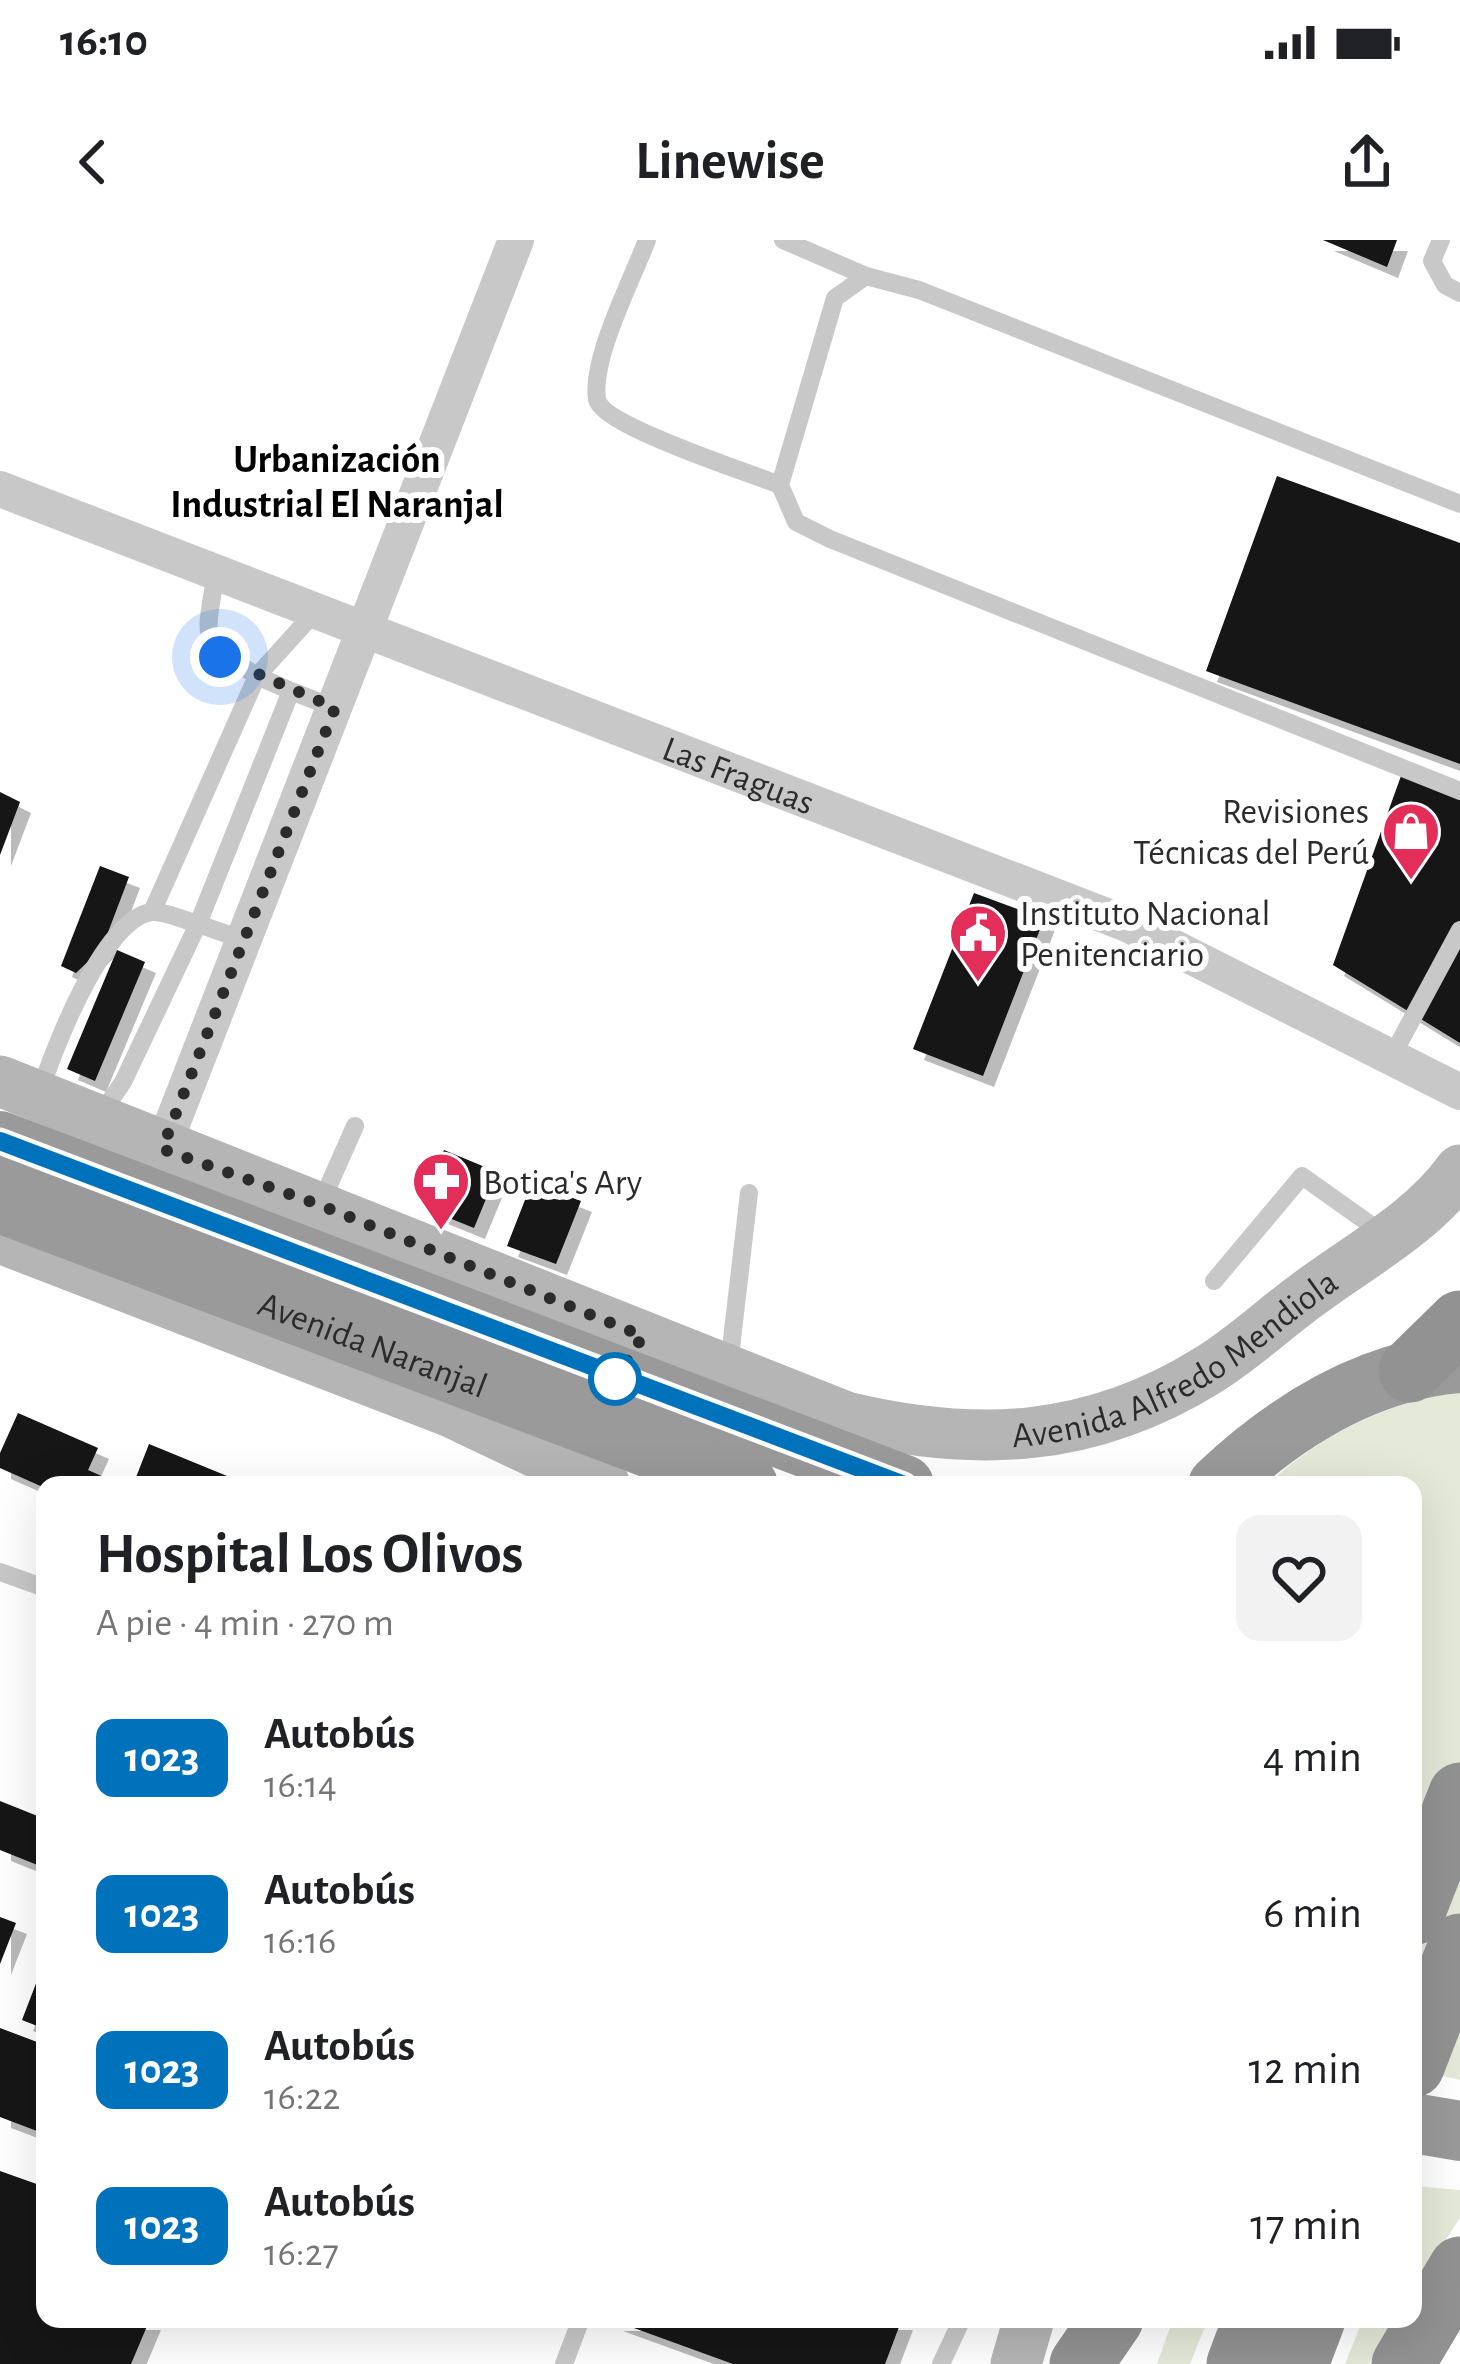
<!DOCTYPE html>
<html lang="es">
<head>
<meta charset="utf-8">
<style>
	body { margin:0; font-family:"Alegreya Sans",sans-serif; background:#f2f2f2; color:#202124; height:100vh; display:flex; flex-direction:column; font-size:45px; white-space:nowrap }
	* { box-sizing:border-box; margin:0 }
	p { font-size:39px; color:#757577 }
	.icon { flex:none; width:66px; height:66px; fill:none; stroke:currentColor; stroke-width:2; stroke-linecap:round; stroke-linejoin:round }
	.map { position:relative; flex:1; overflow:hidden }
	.drawer { position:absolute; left:36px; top:1236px; width:1386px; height:852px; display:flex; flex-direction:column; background:#fff; border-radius:24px; box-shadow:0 12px 48px #0002 }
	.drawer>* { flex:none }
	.badge { padding:0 24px; border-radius:18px; font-size:42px; line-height:78px }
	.you { position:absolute; width:60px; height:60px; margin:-30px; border:9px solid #fff; border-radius:50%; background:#1a73e8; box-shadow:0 0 0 18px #1a73e833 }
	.map>.badge { position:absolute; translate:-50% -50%; box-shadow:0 0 0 6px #fff }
	.round { display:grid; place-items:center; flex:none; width:126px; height:126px; border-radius:24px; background:#f2f2f2 }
	.summary { display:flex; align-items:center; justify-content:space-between; height:204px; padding:0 60px }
	h1 { font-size:57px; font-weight:600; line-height:90px }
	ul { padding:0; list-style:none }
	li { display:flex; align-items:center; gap:36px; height:156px; padding:0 60px }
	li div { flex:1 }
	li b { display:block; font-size:45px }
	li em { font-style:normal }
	li .badge { min-width:132px; font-weight:700; text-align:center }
	.status { display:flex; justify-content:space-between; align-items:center; height:84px; padding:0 60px; background:#fff; direction:ltr }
	.status svg { height:33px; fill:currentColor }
	header { display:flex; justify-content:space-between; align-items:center; height:156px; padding:0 60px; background:#fff; font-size:54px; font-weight:600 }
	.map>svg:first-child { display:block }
</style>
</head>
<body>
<div class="status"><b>16:10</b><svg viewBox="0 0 49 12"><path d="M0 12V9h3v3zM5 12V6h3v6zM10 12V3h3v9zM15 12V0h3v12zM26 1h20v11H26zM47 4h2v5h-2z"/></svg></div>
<header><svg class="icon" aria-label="back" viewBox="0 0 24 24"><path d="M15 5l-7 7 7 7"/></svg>Linewise<svg class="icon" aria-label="share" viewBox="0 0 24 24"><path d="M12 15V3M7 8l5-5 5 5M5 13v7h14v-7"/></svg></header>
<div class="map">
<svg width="1460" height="2124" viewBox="0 0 1460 2124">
	<defs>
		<filter id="shadow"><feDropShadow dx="11" dy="11" stdDeviation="0" flood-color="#0004"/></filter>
	</defs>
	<rect width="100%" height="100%" fill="#fff"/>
	<path fill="#e4e9d8" d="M1460,1148V1840L1413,1829V1245H1267C1323,1192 1386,1165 1460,1148Z
		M1415,1946L1460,1950V1978L1413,2049Z
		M1173,2079H1208L1190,2124H1157Z
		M1363,2079H1393L1369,2124H1345Z"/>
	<path fill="#121212" filter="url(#shadow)" d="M1323,0H1397L1387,27Z
		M1277,236L1460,303V524L1206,431Z
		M1401,536L1460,560V803L1333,725Z
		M0,552L20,562L0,615Z
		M100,626L129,637L102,708L76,733L61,726Z
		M974,653L1044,679L983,836L913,809Z
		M117,710L145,722L95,841L67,829Z
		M444,910L497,932L474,988L422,967Z
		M532,942L581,961L556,1024L507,1006Z
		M18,1173L98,1208L88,1230L106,1238L102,1245L45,1248L0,1228V1213Z
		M149,1204L249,1245H133Z
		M0,1561L45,1579V1628L0,1610Z
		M0,1677L16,1683L0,1724Z
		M45,1720V1789L22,1780Z
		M0,1788L45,1805V1894L0,1877Z
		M0,1931L45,1947V2079H150L131,2124H0Z
		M902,2079L885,2124H733L612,2080Z"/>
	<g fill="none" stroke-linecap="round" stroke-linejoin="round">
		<path stroke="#c8c8c8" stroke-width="18" d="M647,0C632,40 591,118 597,159C602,186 750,233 780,245
			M783,0L866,36
			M1441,0L1432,21L1445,45L1460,53
			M1460,264L919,50L866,36L835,58L780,245L796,282L830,299L1460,551
			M216,333C205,402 198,399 257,436L315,372
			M152,672L257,436L291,451
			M1391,818L1460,690
			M40,852C53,811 104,677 152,672C165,671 186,681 198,684L291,451L335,468
			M101,874L123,842L198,684L247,701
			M320,965L355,886
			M1214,1041L1302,936L1385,995
			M729,1125L749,953
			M0,1332L45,1348
			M564,2124L581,2079
			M941,2124L962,2079"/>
		<g stroke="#c8c8c8" stroke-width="36">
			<path id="s1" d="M0,249L1127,684L1460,852"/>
			<path d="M156,925L516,0"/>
		</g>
		<g stroke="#b5b5b5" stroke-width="51">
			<path id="s2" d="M0,841L846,1177C976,1208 1091,1203 1208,1130C1245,1107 1276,1077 1311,1052C1361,1015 1423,982 1460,930"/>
			<path d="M0,998L451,1172L605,1245"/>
			<path d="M1016,2124L1029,2079"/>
		</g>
		<g stroke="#9a9a9a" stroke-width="60">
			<path d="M0,901L904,1245"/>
			<path id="s3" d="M0,963L748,1245"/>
			<path d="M1218,1245C1285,1182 1365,1131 1459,1123"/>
			<path d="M1413,1883L1460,1891"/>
		</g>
		<path stroke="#929292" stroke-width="63" d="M1410,1131L1460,1082
			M1413,1674L1460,1554
			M1413,1826L1460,1705
			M1081,2124L1112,2079
			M1238,2124L1255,2079
			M1297,2124L1314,2079
			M1403,2124L1460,2028"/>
	</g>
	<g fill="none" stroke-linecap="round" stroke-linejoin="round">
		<defs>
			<path id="line" d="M0,901L904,1245"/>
		</defs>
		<use href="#line" stroke="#fff" stroke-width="27"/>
		<use href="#line" stroke="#0072bc" stroke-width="18"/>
		<path stroke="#2b2b2b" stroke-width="12" stroke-dasharray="0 21.6" d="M220,417L335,468L162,909L320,965L643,1096L615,1139"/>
	</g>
	<defs>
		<symbol id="shop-pin" viewBox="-11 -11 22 30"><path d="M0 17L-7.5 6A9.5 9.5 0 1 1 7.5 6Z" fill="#e22e58" stroke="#fff"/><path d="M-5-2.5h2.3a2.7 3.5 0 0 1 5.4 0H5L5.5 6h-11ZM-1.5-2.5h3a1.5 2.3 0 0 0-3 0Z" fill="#fff"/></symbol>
		<symbol id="civic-pin" viewBox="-11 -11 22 30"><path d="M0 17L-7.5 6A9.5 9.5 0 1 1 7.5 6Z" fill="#e22e58" stroke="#fff"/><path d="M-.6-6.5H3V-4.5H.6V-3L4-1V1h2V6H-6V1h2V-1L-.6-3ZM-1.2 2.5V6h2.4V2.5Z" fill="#fff"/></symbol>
		<symbol id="pharmacy-pin" viewBox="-11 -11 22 30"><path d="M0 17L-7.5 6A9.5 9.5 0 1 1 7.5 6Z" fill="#e22e58" stroke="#fff"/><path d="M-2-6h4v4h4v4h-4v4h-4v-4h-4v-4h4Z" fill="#fff"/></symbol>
	</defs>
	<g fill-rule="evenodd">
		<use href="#shop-pin" x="1378" y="558" width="66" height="90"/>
		<use href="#civic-pin" x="945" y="660" width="66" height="90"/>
		<use href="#pharmacy-pin" x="408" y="908" width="66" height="90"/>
	</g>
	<circle fill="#fff" stroke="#0072bc" stroke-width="6" cx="615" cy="1139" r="24"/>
	<g text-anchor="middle" stroke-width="12" stroke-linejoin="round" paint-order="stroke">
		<g font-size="36" fill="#2b2b2b" stroke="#fff">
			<text dy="13" stroke="none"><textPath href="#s1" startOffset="792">Las Fraguas</textPath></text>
			<text dy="13" stroke="none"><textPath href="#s3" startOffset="399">Avenida Naranjal</textPath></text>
			<text dy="13" stroke="none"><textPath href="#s2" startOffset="1260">Avenida Alfredo Mendiola</textPath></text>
		</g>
		<g font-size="36" fill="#2b2b2b" stroke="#fff" text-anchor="start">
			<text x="1369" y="583" text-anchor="end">Revisiones<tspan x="1369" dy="41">Técnicas del Perú</tspan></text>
			<text x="1020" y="685">Instituto Nacional<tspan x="1020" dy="41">Penitenciario</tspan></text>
			<text x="483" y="954">Botica's Ary</text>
		</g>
		<g font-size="39" font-weight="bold" fill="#000" stroke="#fff">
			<text x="337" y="232">Urbanización<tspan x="337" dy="45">Industrial El Naranjal</tspan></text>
		</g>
	</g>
</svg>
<div class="you" style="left:220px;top:417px"></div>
<section class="drawer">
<div class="summary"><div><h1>Hospital Los Olivos</h1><p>A pie · 4 min · 270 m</p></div><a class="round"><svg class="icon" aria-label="heart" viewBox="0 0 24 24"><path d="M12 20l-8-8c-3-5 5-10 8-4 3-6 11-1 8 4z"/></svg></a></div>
<ul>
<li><span class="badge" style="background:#0072bc;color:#fff">1023</span><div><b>Autobús</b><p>16:14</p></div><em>4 min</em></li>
<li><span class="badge" style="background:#0072bc;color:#fff">1023</span><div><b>Autobús</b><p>16:16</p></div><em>6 min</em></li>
<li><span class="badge" style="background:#0072bc;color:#fff">1023</span><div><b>Autobús</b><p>16:22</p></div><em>12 min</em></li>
<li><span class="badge" style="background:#0072bc;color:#fff">1023</span><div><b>Autobús</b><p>16:27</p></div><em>17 min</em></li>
</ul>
</section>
</div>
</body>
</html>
